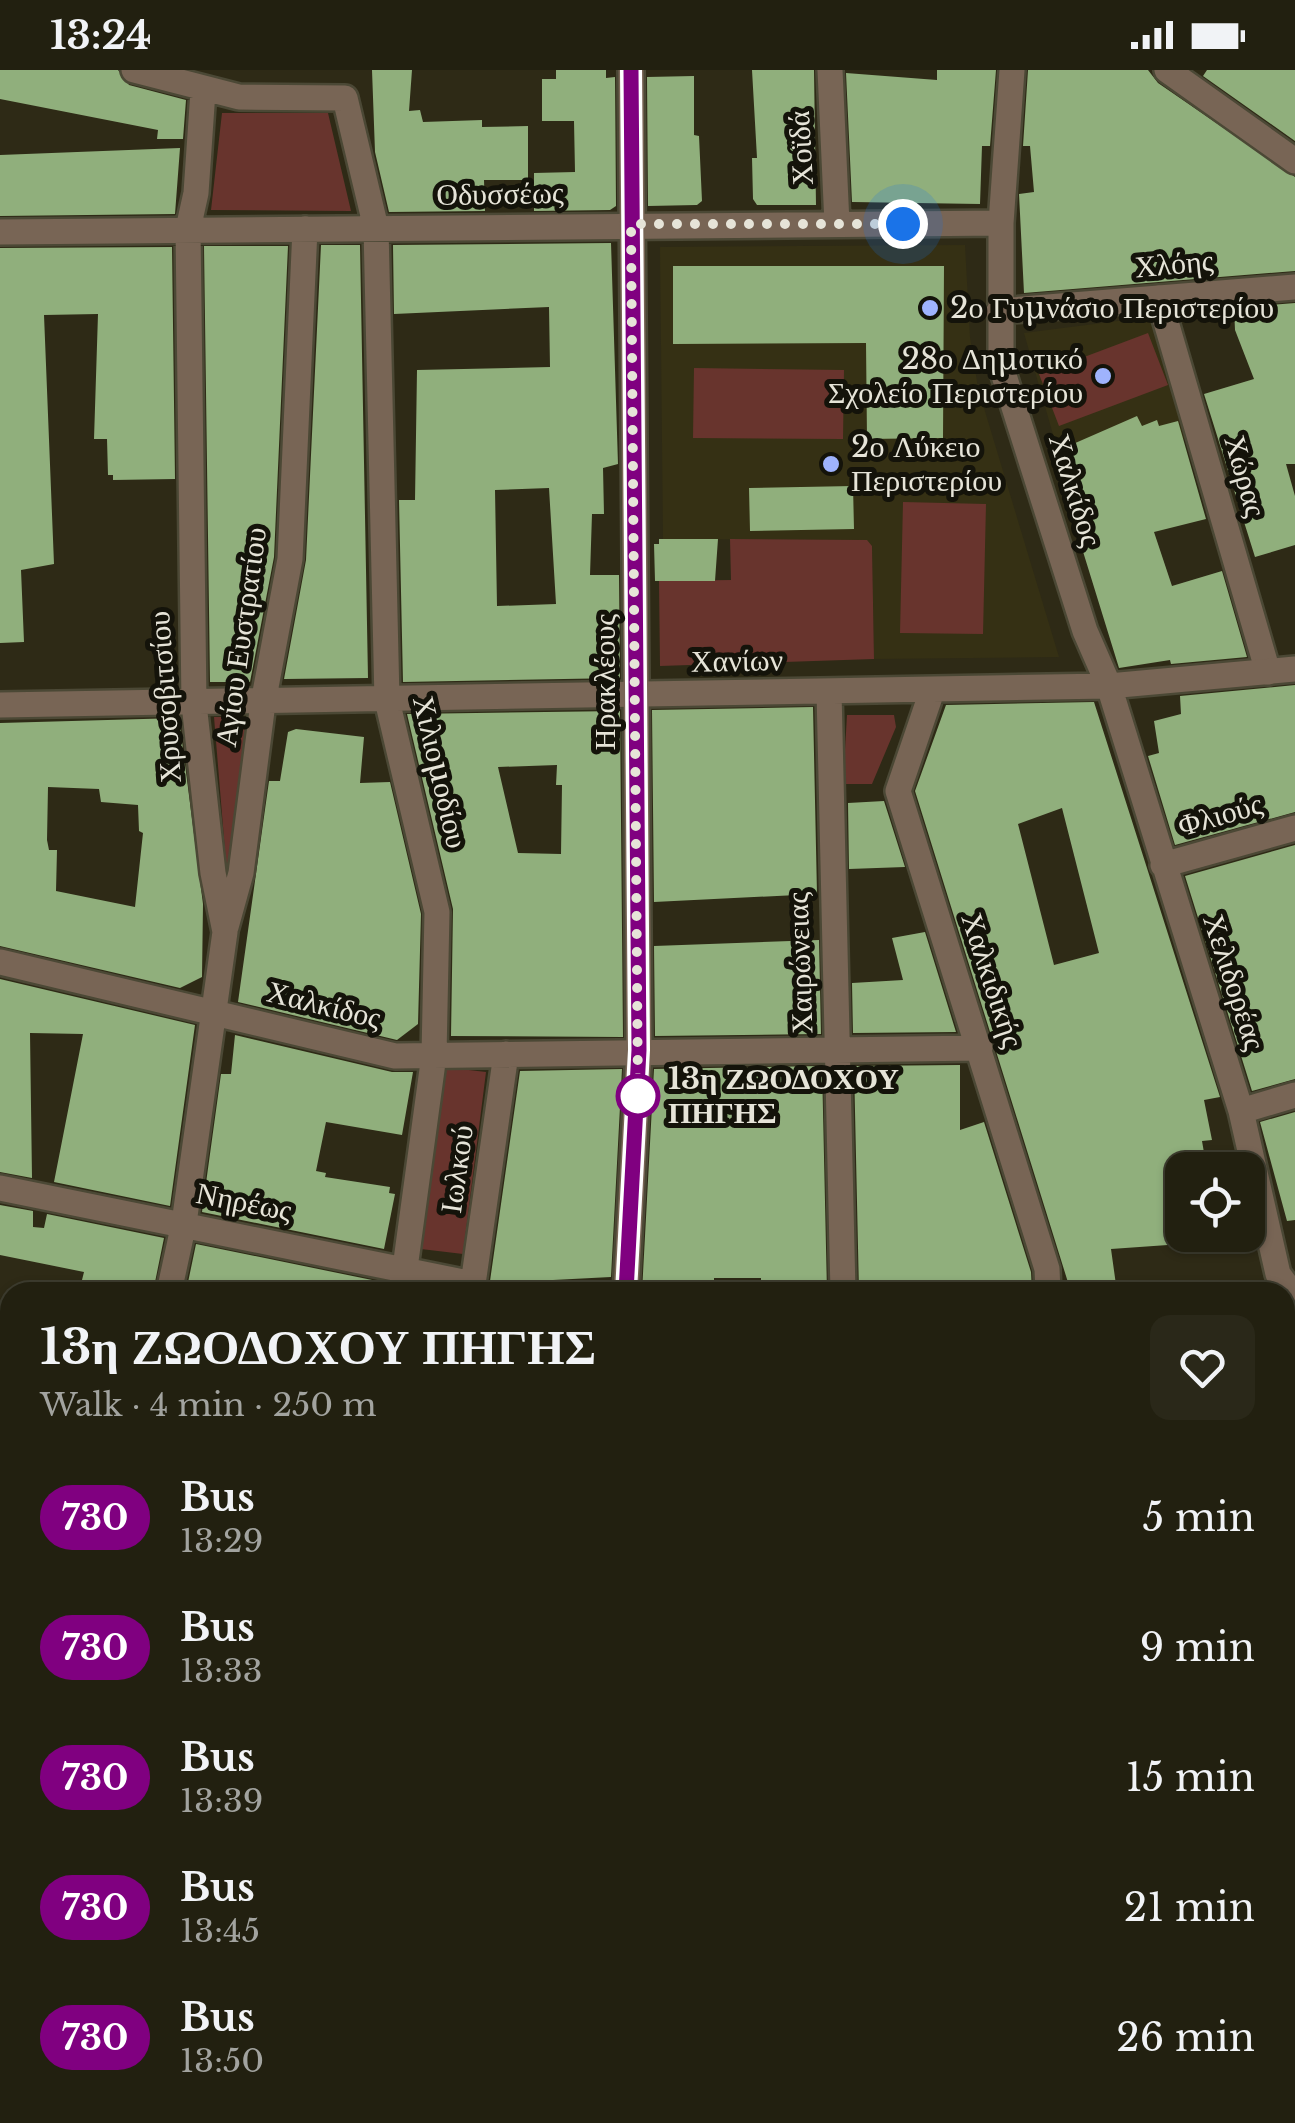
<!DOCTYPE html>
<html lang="en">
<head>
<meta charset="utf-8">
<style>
	body { margin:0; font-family:"Libre Baskerville",serif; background:#2a2819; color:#f1f3f6; height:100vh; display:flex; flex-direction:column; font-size:38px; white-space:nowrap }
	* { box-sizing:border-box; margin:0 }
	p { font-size:32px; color:#a2a39f }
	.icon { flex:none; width:55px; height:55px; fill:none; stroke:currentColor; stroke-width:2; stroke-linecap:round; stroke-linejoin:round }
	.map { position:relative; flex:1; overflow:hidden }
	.details { position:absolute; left:0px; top:1212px; width:1295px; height:842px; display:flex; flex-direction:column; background:#222010; border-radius:30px 30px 0 0; box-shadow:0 2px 8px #0004,0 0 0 2px #3f3e30 }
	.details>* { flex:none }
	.badge { padding:0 20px; border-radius:32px; font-size:35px; line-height:65px }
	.fabs { position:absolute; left:1165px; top:1082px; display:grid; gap:20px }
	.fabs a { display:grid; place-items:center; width:100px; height:100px; border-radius:20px; background:#222010; box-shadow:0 2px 8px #0004,0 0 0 2px #3f3e30; font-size:50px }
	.you { position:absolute; width:50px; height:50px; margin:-25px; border:8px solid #fff; border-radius:50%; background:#1a73e8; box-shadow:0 0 0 15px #1a73e833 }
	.map>.badge { position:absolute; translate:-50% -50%; box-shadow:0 0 0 5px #fff }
	.round { display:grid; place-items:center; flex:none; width:105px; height:105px; border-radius:20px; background:#2a2819 }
	.headline { display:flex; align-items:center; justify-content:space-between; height:170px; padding:0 40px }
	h1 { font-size:48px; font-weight:700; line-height:75px }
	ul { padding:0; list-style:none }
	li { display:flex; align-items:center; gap:30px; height:130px; padding:0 40px }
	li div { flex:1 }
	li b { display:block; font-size:38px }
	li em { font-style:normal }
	li .badge { min-width:110px; font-weight:700; text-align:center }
	.status { display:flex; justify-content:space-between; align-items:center; height:70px; padding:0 50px; background:#222010; direction:ltr }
	.status svg { height:28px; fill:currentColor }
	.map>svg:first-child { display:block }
</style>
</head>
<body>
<div class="status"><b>13:24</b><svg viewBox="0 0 49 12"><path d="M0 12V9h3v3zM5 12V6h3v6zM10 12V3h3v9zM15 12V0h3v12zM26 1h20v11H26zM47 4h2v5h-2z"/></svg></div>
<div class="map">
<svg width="1295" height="2053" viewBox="0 0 1295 2053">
	<rect width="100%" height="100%" fill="#2e2a16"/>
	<path fill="#353014" d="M965,175L970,267L978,318L1059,587L874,589L872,476L866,470L663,469L660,177Z
		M1149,247L1189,367L1062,415L1055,391L1060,389L1024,263Z
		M649,2045H883L836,2053H660Z"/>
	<path fill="#68342d" d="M222,43H328L351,141L211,140Z
		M1148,263L1168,315L1059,356L1039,304Z
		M694,298L844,300L843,369L693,368Z
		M903,432L986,434L983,564L900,563Z
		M730,469L867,470L872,476L874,589L660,596L659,511L731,510Z
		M847,645H894L896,657L872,714H843Z
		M214,647H247L227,805Z
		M443,997L486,1002L463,1184L421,1179Z"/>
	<path fill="#90af7c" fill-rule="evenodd" d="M0,0H118L129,15L186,30L183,69H157L158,60L0,29Z
		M372,0H412L409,41L420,40L423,52L482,50V57L528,56V110H484L485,141L389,142L375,82Z
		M556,0H606V8L615,7L616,136L610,140L534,141V103L575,102L574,51H542V9H556Z
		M752,0H814L816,135H757L753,129L752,88H757Z
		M937,0H996L990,76H982L980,134L852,132L846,3L937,10Z
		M1028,0H1148L1158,13L1295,107V201L1024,223L1019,124L1034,122L1030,76H1023Z
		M1207,0H1295V71L1203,6Z
		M694,6V65L699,66L702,131L697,135L648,136L647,7Z
		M180,78L175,144L0,146V85Z
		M611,173L618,394L603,398L604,444H592L590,505H619L620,608L403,612L399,430H415L417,300L550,297L549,237L394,244L393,175ZM549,418L556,534L497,536L495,420Z
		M321,175H360L368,608L284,609L306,490Z
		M204,176H288L274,487L250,612H210Z
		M172,177L175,409L113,410V405H108L107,369H94L98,244L44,245L54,494L21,500L24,572L0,573V178Z
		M673,196H944L943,368L867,369L866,273L673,274Z
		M1295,233V394H1286L1295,426V475L1255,487L1204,324L1254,309L1235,260L1234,238Z
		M1137,346L1142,356L1157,350L1159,356L1178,351L1206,449L1154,462L1172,516L1222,501L1247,587L1171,594L1170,590L1119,598L1055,391L1060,390L1057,381Z
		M853,416L854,459L750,461L749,418Z
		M659,469H718L715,511H655L654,474H659Z
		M1295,615V742L1175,775L1148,686L1159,683L1154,651L1181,644L1180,626Z
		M1094,632L1220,1027L1204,1030L1212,1070L1202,1071L1207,1100H1182V1174L1111,1179L1117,1222H1071L915,721L946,635ZM1062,738L1099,883L1054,895L1018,754Z
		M813,637L817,824L654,832L652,640Z
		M620,641L623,967L451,966L453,839L407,644ZM557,695L556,715H562L561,784L518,783L498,697Z
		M179,648L203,834L202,907L180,918L0,876V653ZM48,717L99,719L101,732L138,735L139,761L143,763L135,837L56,821L57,780H49L47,770Z
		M296,659L364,667L360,713L390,712L421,844L418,954L397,970L238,932L269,711H280L288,662Z
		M884,731L905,797L849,799L848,733Z
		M1295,775V1009L1252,1021L1185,806Z
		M925,862L956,962L853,963L852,913L903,910L892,868Z
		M819,870L821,964L655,966L654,876Z
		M0,909L195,955L170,1136L54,1112L83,964L30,963L32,1108L0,1102Z
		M235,965L392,1002H413L402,1065L326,1052L316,1101L326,1103L325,1107L390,1117L389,1123L395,1124L384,1179L202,1142L221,1004H231Z
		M960,995V1060L984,1052L1031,1202L1032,1222H859L854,996Z
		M822,996L827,1222H761V1208H714V1222H642L654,999Z
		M622,999L611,1207L553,1210L561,1222H493L490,1211L520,1001Z
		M1295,1042V1150L1287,1151L1260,1052Z
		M0,1135L33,1141V1157L44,1158L47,1144L164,1168L153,1222H79L84,1202L0,1185Z
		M196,1174L426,1221V1222H186Z"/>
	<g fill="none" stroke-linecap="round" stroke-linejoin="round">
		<defs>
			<path id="pedestrian" d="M1159,228L1268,602"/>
			<path id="minor" d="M134,0L239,27L345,28L376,158L387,630L437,842L434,985L405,1198
				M830,0L837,154
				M1012,0L1001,153V296L1085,561L1109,616L1241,1041L1278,1204L1295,1227
				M1167,0L1295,91
				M0,162L1001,153
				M999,241L1295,217
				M829,621L843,1222
				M932,621L898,721L1047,1199L1048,1222
				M0,635L1109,616L1295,599
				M1163,795L1295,758
				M226,857L241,803L263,633L290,489L305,159
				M0,892L395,986L980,978
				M1241,1041L1295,1025
				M0,1118L473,1214
				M169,1222L184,1153L225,862L213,803L194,634L188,159L196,123L203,21
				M477,1222L473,1214L506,984
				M0,1326L10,1328
				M1285,1431L1295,1427
				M0,1658L10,1643
				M0,1760L10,1766
				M1256,2045L1275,2053
				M211,2053L217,2045
				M898,2053L899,2045
				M1053,2053L1054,2045
				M1209,2053L1211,2045"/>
			<path id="tertiary" d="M626,1222L639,980L631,0
				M0,1479L10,1488
				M1285,1833L1295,1826
				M1285,1872L1295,1867
				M533,2045V2053
				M618,2045L628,2053
				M676,2053L711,2045"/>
			<path id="secondary" d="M0,1948L10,1953
				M0,2001L10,2007
				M63,2045L73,2053
				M129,2045L136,2053"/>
		</defs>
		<use href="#pedestrian" stroke="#4b4835" stroke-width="30"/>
		<use href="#minor" stroke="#4b4835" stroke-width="30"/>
		<use href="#tertiary" stroke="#4b4835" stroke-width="30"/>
		<use href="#secondary" stroke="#4b4835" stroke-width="30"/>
		<use href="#pedestrian" stroke="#786555" stroke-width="25"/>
		<use href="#minor" stroke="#786555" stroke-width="25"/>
		<use href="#tertiary" stroke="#786555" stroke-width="25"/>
		<use href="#secondary" stroke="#a4876c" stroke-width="25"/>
	</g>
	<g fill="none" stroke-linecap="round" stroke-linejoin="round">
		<defs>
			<path id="line" d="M626,1222L639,980L631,0"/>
		</defs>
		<use href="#line" stroke="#fff" stroke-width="22"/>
		<use href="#line" stroke="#800080" stroke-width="15"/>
		<path stroke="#e6e4d8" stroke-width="10" stroke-dasharray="0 18" d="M638,1026L631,154H903"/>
	</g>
	<g fill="#9fb3fd" stroke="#14130a" stroke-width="4">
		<circle cx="930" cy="238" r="10"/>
		<circle cx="1103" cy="306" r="10"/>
		<circle cx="831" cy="394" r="10"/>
	</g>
	<circle fill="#fff" stroke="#800080" stroke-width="5" cx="638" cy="1026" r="20"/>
	<g text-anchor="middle" stroke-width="10" stroke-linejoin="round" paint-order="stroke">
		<g font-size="30" fill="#e6e4d8" stroke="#14130a">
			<text transform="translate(801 78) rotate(-93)" y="10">Χοϊδά</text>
			<text transform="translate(500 124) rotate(-1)" y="10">Οδυσσέως</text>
			<text transform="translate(1174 194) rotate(-5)" y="10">Χλόης</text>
			<text transform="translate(1245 406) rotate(74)" y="10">Χώρας</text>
			<text transform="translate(1075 420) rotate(73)" y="10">Χαλκίδος</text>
			<text transform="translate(241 567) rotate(-82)" y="10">Αγίου Ευστρατίου</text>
			<text transform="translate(737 591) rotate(-1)" y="10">Χανίων</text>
			<text transform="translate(605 612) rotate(-90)" y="10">Ηρακλέους</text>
			<text transform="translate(165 627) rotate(-94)" y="10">Χρυσοβιτσίου</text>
			<text transform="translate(440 702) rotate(77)" y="10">Χιλιομοδίου</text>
			<text transform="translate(1220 745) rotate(-16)" y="10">Φλιούς</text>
			<text transform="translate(800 893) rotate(-92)" y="10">Χαιρώνειας</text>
			<text transform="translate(992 910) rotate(72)" y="10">Χαλκιδικής</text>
			<text transform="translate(1234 912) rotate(72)" y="10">Χελιδορέας</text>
			<text transform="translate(324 935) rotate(14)" y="10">Χαλκίδος</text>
			<text transform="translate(457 1099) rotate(-82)" y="10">Ιωλκού</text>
			<text transform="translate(244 1132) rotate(11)" y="10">Νηρέως</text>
		</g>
		<g font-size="30" fill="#e6e4d8" stroke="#14130a" text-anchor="start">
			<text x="950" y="248">2ο Γυμνάσιο Περιστερίου</text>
			<text x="1083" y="299" text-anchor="end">28ο Δημοτικό<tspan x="1083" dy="34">Σχολείο Περιστερίου</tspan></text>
			<text x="851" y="387">2ο Λύκειο<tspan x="851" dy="34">Περιστερίου</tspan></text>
		</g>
		<g font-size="30" font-weight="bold" fill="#e6e4d8" stroke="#14130a" text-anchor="start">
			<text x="668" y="1019">13η ΖΩΟΔΟΧΟΥ<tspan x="668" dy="34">ΠΗΓΗΣ</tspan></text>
		</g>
	</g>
</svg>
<div class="fabs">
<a><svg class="icon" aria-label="locate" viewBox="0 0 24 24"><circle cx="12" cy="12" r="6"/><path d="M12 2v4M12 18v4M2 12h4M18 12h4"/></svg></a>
</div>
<div class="you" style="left:903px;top:154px"></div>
<section class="details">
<div class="headline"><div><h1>13η ΖΩΟΔΟΧΟΥ ΠΗΓΗΣ</h1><p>Walk · 4 min · 250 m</p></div><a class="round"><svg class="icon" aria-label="heart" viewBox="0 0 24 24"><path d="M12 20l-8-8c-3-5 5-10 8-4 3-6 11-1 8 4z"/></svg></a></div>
<ul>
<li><span class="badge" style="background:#800080;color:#fff">730</span><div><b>Bus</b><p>13:29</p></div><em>5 min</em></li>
<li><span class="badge" style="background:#800080;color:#fff">730</span><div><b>Bus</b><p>13:33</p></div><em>9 min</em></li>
<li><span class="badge" style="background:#800080;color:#fff">730</span><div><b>Bus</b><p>13:39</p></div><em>15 min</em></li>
<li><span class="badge" style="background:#800080;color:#fff">730</span><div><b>Bus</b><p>13:45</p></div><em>21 min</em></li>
<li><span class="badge" style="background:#800080;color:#fff">730</span><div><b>Bus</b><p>13:50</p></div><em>26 min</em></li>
</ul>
</section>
</div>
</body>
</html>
